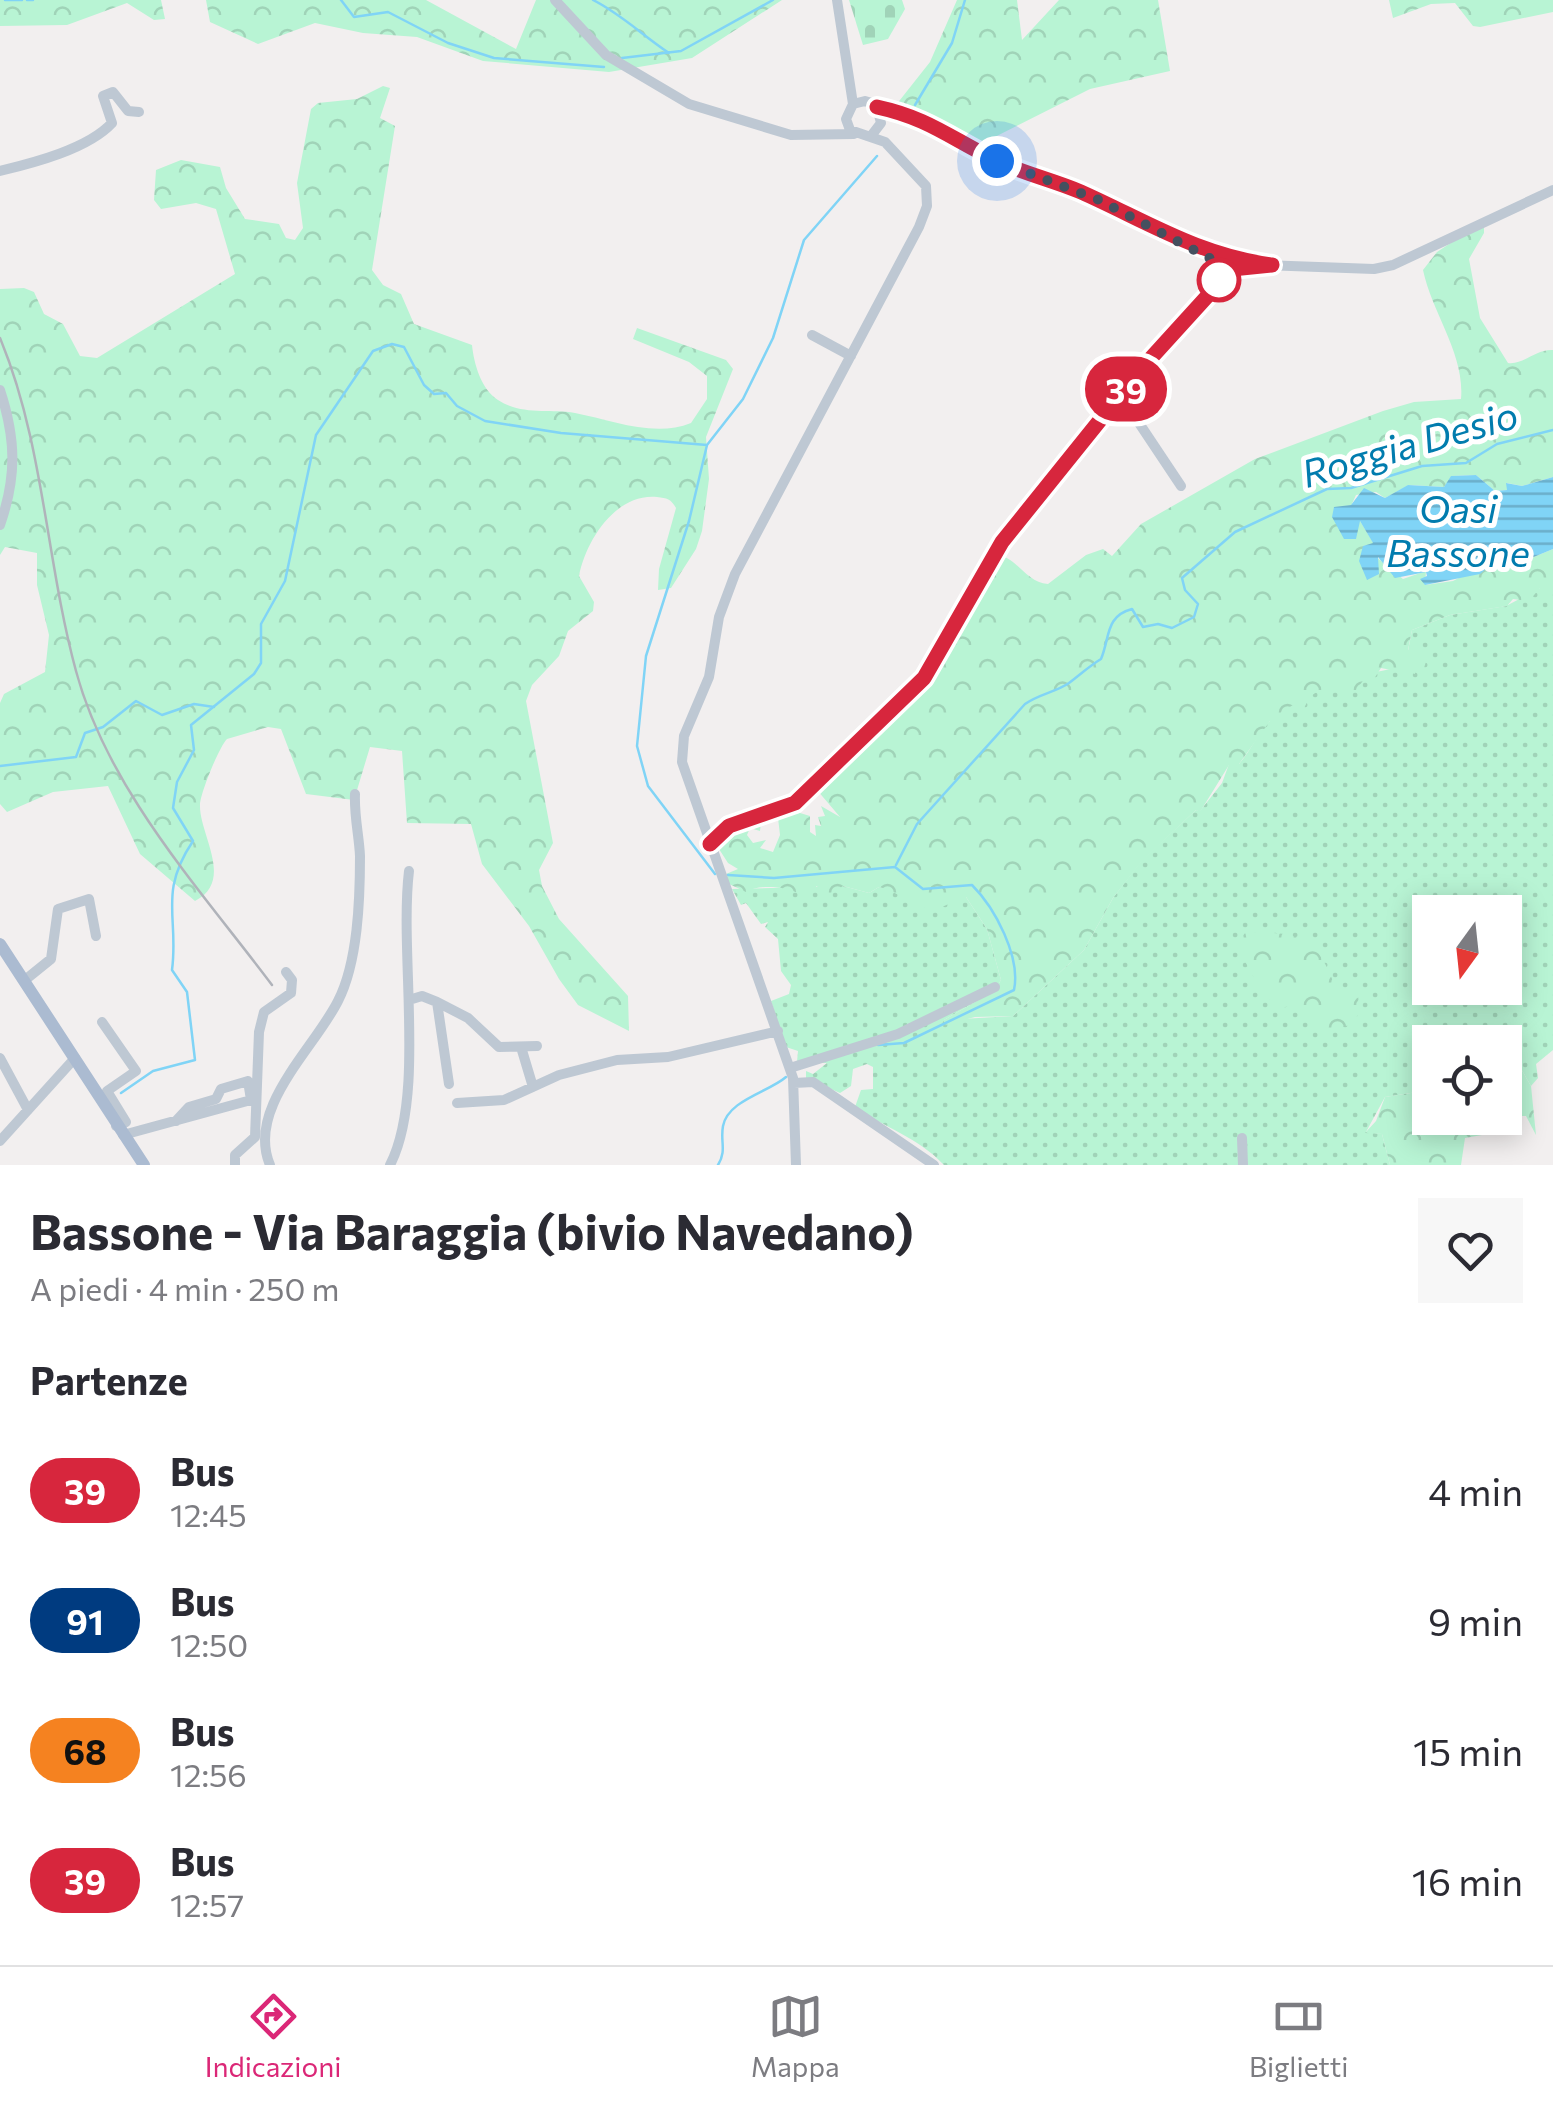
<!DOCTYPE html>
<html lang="it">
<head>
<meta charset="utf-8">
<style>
	body { margin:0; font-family:Commissioner,sans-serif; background:#f7f7f7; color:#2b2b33; height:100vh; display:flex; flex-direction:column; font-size:38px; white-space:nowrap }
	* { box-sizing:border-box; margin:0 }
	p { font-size:32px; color:#7c7c81 }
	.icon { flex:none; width:55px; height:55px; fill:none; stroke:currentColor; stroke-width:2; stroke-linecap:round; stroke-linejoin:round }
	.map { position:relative; height:1165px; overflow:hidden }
	.sheet { display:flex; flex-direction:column; background:#fff; flex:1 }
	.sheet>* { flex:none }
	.badge { padding:0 20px; border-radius:32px; font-size:35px; line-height:65px }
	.needle { width:65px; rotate:195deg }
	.controls { position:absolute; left:1412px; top:895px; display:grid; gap:20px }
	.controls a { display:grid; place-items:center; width:110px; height:110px; border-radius:0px; background:#fff; box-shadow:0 5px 25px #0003; font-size:50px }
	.you { position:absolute; width:50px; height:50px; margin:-25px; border:8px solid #fff; border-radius:50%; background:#1a73e8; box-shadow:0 0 0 15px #1a73e833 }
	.map>.badge { position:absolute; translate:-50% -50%; box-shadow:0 0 0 5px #fff }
	h2 { padding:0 30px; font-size:38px; line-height:90px }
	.round { display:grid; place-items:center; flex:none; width:105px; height:105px; border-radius:0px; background:#f7f7f7 }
	.overview { display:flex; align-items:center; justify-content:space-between; height:170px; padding:0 30px }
	h1 { font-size:48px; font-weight:700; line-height:75px }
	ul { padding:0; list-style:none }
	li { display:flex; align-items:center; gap:30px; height:130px; padding:0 30px }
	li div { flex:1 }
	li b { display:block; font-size:38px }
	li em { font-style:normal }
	li .badge { min-width:110px; font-weight:700; text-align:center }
	.dock { display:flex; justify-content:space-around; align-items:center; height:140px; border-top:2px solid #e1e1e2; background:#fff; font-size:28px; color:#7c7c81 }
	.dock a { display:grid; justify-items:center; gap:5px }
	.dock .selected { color:#db2777 }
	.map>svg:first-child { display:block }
</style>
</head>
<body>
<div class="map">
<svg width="1553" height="1165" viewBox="0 0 1553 1165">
	<defs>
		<pattern id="grass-dots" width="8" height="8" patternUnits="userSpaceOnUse" patternTransform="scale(2.5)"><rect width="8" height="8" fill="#b8f4d4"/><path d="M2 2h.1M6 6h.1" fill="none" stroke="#a0d3b8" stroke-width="1.8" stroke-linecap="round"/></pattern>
		<pattern id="forest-crowns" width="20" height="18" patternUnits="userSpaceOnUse" patternTransform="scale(2.5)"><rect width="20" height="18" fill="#b8f4d4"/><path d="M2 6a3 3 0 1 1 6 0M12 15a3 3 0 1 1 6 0" fill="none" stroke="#a0d3b8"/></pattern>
		<pattern id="cemetery-stones" width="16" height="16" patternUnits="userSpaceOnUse" patternTransform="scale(2.5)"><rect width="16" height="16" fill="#b8f4d4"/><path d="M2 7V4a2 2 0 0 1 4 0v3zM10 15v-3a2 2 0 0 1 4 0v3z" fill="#a0d3b8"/></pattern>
		<pattern id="water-rules" width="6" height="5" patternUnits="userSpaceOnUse" patternTransform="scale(2.5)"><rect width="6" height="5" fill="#80d4f6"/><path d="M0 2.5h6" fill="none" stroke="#6baeca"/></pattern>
	</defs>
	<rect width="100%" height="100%" fill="#f2efef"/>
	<path fill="url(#grass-dots)" fill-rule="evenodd" d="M1540,588H1553V1050L1536,1064L1538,1078L1531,1086L1520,1067L1505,1077V1042H1430V1090L1385,1097L1366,1132L1382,1134L1390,1165H944C919,1138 885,1128 855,1107L861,1090L873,1089V1067L867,1064L853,1069L851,1086L840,1093L806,1078V1071L813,1074L827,1063L797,1062L798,1051L786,1047L771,1001L789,994L791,985L781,971L778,939L765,927L768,922L761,924L746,903L741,905L732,889L843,886L869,893L879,887L966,897L987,929L1001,980L994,991L944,1020L1013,1016L1084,950L1113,898L1142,860L1196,810L1200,811L1222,783L1229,764H1239C1252,749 1258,732 1272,719C1303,690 1378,666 1417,667L1419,653L1408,651L1412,630L1450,615L1506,606ZM1430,912H1505V988H1430Z"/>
	<path fill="url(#forest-crowns)" d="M0,0H161L165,19L154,20L127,3L67,25L0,26Z
		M206,0H426L516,49L536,0H782L692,58L609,72L483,61L417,37L363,33L315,23L258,44L210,22Z
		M957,0H1017L1022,40L1059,0H1158L1170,71L1090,89L979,145L933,116L896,105L930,62Z
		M1389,0H1553V12L1480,27L1473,26L1455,3L1431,4L1393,18Z
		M383,86L390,88L380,118L395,126L372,270L383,285L401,294L414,324L472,345C474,364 481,389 498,400C523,416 549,408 575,413C612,420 654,438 691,423L707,399V376L689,362L633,339L637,328L726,360L733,369L706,437L709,479L702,531L696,549L671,588L658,590L659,569L676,508C671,499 667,498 657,497C616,493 586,540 579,576L594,602L593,611L568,631L559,656L532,685L526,701L553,843L539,870L542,886L559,919L628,996L629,1031L578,1005L559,979L529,926L482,864L471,824L407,823L402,751L370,747L354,800L306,794L281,729L268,727L227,739C219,747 200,794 200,805C199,834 235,881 195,901L140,854L108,786L53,792L7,812L0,804V703L4,694L45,672L49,635L37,585V553L5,547L0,555V289L24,288L34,292L44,314L63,324L80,356L97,358L235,274L216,209L196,203L161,209L154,200L156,170L181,160L220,167L226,188L245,219L279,224L286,238L295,240L303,228L297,183L311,109L318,103L357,99Z
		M1484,221V233L1469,259L1480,318L1508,363C1524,365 1535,349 1553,350V477L1522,486L1507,483V490L1495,491L1476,475L1452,476L1444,487L1409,485L1385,498L1376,492L1356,495L1351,506L1374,544L1363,546L1403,579L1426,571L1425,585L1453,581L1501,556L1524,561L1553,549V588H1540L1529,601L1513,599L1507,606L1450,615L1412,630L1408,650L1429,652L1424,668L1415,667V674L1399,668L1396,671L1381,668L1372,682L1365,678L1356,690C1331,690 1314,682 1304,709L1293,705L1281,712L1279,721H1270L1239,764L1229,765L1200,812L1196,810L1142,861L1113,898L1084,950L1013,1016L975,1017L941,1026L944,1020L994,991L1001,980L987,929L966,897C953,898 947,908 934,909C912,909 900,891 879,887L869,893L843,886L831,894L816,886L817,892L802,890L800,894C785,886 760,884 746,892L727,883L726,874L738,869L728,863L719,849L725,844L722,837L728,830L761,822L760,831L750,828L747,835L753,843L766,840L760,848L773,852L780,835L778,818L798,806L800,813L810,816V832L816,836L815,825L821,826L818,817L825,816L821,806L840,817L817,790L820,773L935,658L993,554C1017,555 1025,583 1048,584L1086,555L1103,549L1112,556L1141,524L1255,459L1383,411L1414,402L1461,399C1465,354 1432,313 1423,270L1437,252Z
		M1246,932C1300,933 1315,933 1335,986L1358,992L1359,1013L1352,1025L1317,1030L1301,1005L1277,1008L1257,984L1236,944Z
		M1520,1067L1531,1086L1536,1135L1526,1116H1519L1516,1129L1465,1138L1461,1165H1390L1382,1134L1365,1133L1376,1121L1385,1097L1430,1090V1118H1505V1077Z"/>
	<path fill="url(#cemetery-stones)" d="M849,0H902L905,9L888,39L863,45Z"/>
	<path fill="url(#water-rules)" d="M1476,475L1495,491L1507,490L1506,483L1522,486L1553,477V549L1524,561L1501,556L1480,574L1425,585L1420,579L1427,576L1426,572L1395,578L1378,557L1379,574L1367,580L1359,561L1363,546L1373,543L1360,521L1356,539H1344L1332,517L1334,507L1351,505L1364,488L1385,498L1408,485L1444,487L1451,476Z"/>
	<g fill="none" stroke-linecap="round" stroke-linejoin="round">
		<path stroke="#80d4f6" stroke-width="2.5" d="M5,0H22
			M27,0H33
			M341,0L354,17L388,12L448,43L494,58L604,67
			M593,0C621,14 642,35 669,53
			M622,58L681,51L773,0
			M915,105L952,43L965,0
			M0,766L76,757L85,733L103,727L136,701L162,715L194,704L214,707
			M896,865L917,824L1025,704C1039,694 1056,692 1069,683C1081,674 1088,667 1101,659C1110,638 1105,616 1132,609L1143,627L1158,624L1172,628L1194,617L1198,604L1185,590L1182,578L1235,532L1327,489L1351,488L1422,466L1466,463L1497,444L1553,430
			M715,874L648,786L637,746L646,656L689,521L707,445L743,399L773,338L804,240L877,156
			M728,875L774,878L895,867
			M878,1045L904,1043L1014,990C1021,957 995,908 972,885L923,889L895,867
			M121,1093L153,1071L195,1060L187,992L172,970C179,917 158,893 193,841L173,808L177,782L194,750L191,725L254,674L261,663V624L285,581L316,435L373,351L392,344L404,347L424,385L434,394L446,393L457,406L485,421L561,433L707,445
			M718,1165C727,1150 720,1142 723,1126C728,1100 769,1092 786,1077"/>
		<path stroke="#bec8d3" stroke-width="10" d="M555,0L606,55L689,104L791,135L854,134
			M837,0L853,104
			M871,136L881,123L877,107
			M0,171C33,163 88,149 112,123L103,96L113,92L128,111L139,112
			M1266,265L1374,269L1393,265L1553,190
			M812,335L851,356
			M0,390C16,439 17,476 0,525
			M1121,396L1181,486
			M710,844L729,827L795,803L924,678L1003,541L1141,368L1221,279L1232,269L1249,265
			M25,980L51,959L58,909L89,899L96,936
			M409,1000L422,996L437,1002L449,1084
			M437,1002L468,1018L499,1047L537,1046
			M102,1022L136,1071L107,1091L126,1122L116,1126
			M521,1047L533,1087
			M0,1058L28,1110
			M790,1068L898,1034L995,987
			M794,1083L813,1082L934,1165
			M457,1103L504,1100L559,1075L617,1060L668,1057L778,1031
			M123,1135L251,1100L248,1081L221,1089L216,1099L189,1107L176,1121
			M1242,1138L1243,1165
			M0,1141L75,1058
			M235,1165V1155L255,1137L259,1032L264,1012L291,993L292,980L286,972
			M270,1165C246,1108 314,1049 338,1001C358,962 360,899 360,856C359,835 354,816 355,794
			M390,1165C426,1095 399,954 409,871
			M796,1165L793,1078L682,762L684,736L709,677L719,617L735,574L919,227L927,206L926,186L885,142L850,130L846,119L853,104L865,101L917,116L997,161L1075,189L1182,242L1227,259L1273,265"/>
		<path stroke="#abbbd1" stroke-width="12" d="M0,944L144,1165"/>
		<path stroke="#b0b3ba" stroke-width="2.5" d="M0,338C44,444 46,561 76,671C108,790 200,889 272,985"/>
	</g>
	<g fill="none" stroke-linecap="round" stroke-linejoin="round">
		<defs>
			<path id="line" d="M710,844L729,826L795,803L924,678L1002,542L1142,368L1232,269L1272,265C1198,255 1148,222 1081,192C1053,180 1022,173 995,160C950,138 928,118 877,107"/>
		</defs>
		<use href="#line" stroke="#fff" stroke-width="22"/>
		<use href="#line" stroke="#d7263d" stroke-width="15"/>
		<path stroke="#45505f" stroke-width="10" stroke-dasharray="0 18" d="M997,161L1099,200L1213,260L1219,280"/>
	</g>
	<circle fill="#fff" stroke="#d7263d" stroke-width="5" cx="1219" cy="280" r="20"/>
	<g text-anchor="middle" stroke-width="10" stroke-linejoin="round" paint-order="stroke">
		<g font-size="38" font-style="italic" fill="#017cae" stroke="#fff">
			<text transform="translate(1410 445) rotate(-16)" y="13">Roggia Desio</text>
			<text x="1458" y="523">Oasi<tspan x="1458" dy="44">Bassone</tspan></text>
		</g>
	</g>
</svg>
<div class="controls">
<a><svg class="needle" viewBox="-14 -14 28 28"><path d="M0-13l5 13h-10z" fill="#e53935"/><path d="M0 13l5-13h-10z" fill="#7c7c81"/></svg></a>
<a><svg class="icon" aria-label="locate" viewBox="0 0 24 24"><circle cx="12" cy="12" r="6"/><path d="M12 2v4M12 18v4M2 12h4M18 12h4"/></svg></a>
</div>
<div class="you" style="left:997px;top:161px"></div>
<b class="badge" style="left:1126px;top:389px;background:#d7263d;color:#fff">39</b>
</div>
<section class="sheet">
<div class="overview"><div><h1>Bassone - Via Baraggia (bivio Navedano)</h1><p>A piedi · 4 min · 250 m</p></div><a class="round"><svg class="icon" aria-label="heart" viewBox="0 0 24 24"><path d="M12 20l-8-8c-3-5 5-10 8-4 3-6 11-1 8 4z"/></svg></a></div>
<h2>Partenze</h2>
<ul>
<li><span class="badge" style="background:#d7263d;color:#fff">39</span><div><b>Bus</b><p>12:45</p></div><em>4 min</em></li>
<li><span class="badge" style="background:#003b80;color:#fff">91</span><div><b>Bus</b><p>12:50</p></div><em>9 min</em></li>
<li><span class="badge" style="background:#f58220;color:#111">68</span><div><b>Bus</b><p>12:56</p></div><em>15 min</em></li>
<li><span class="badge" style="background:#d7263d;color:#fff">39</span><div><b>Bus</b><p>12:57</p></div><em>16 min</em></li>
</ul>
</section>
<nav class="dock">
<a class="selected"><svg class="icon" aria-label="directions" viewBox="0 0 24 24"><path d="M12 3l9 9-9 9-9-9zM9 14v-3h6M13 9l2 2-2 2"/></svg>Indicazioni</a>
<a><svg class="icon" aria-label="map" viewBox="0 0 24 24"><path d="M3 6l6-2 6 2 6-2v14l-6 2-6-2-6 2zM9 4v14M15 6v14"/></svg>Mappa</a>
<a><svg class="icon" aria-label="tickets" viewBox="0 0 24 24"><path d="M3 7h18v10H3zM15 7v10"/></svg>Biglietti</a>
</nav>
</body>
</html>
